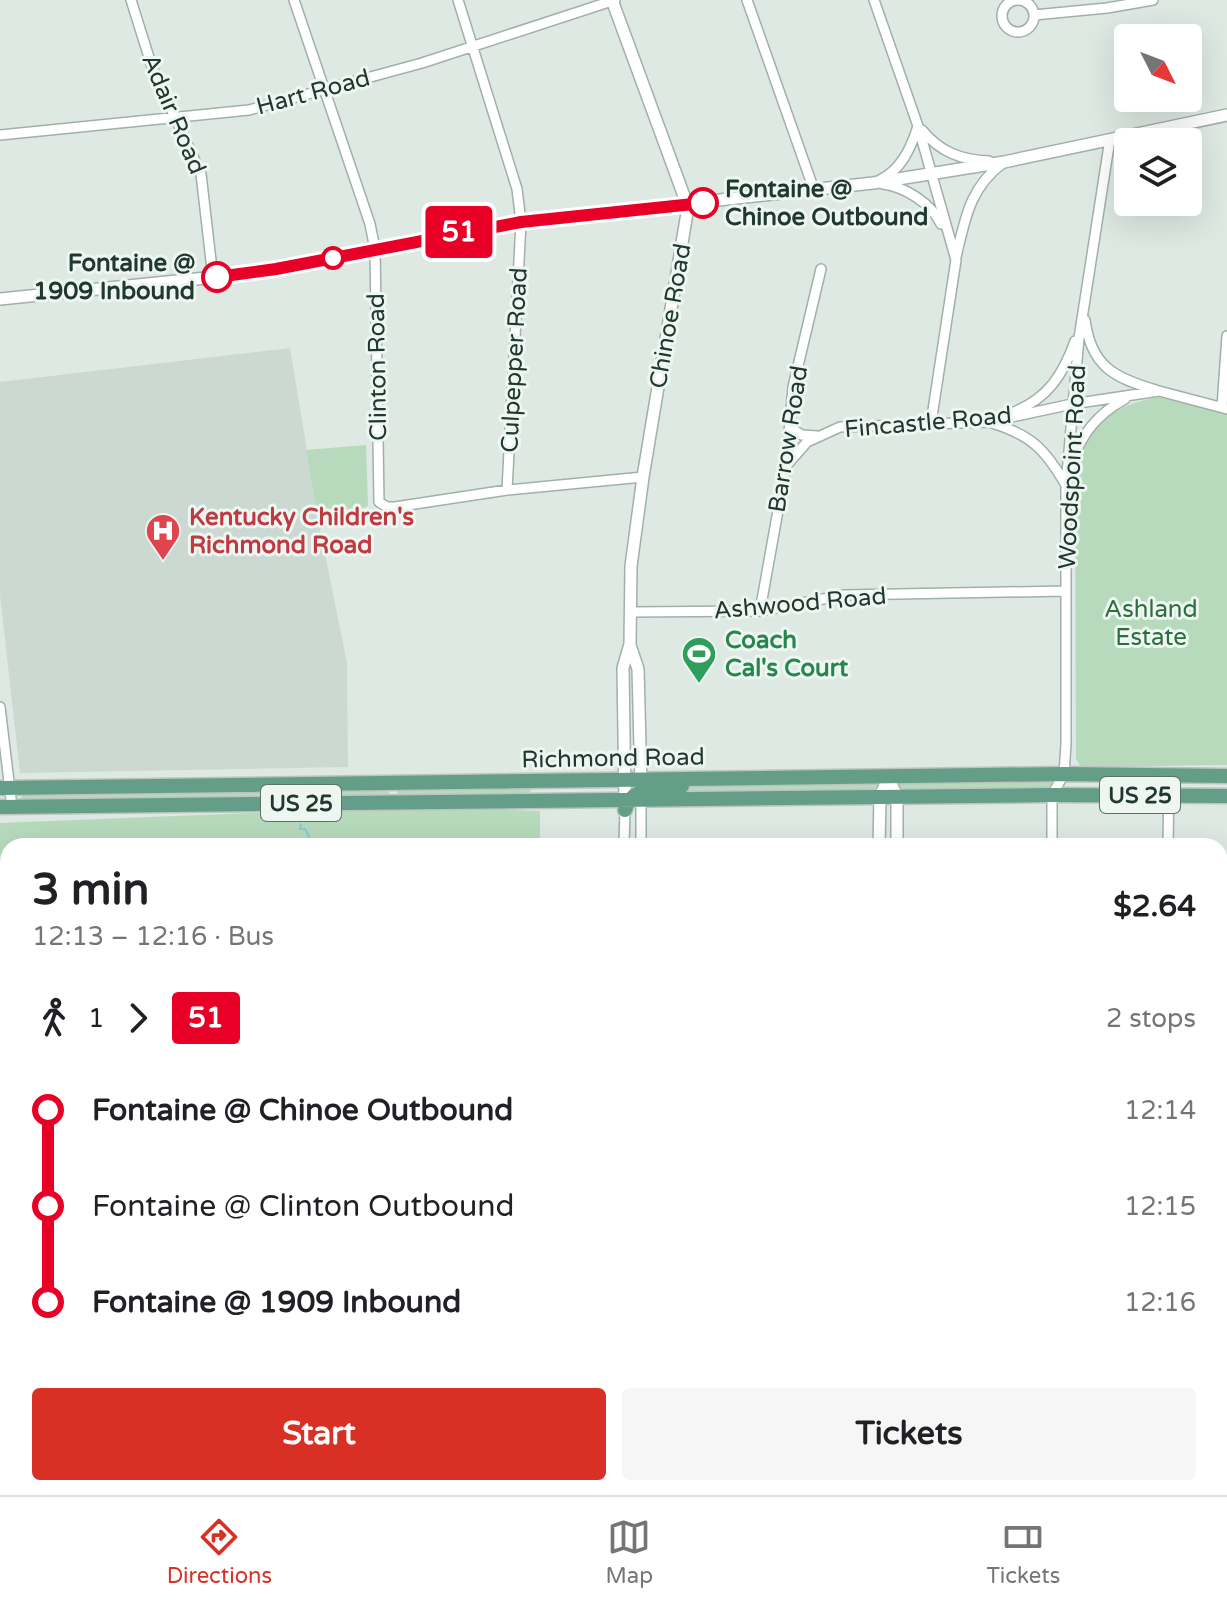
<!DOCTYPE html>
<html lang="en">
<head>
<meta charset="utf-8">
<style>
	body { margin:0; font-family:"Varela Round",sans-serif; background:#f6f6f6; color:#202124; height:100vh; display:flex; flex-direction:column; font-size:30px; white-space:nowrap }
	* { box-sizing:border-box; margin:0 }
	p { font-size:26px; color:#757577 }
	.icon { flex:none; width:44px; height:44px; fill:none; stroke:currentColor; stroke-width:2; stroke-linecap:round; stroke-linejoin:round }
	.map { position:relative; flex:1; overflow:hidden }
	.drawer { position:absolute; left:0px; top:838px; width:1228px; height:658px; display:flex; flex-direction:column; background:#fff; border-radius:24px 24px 0 0; box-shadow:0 8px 32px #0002 }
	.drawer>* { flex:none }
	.badge { padding:0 16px; border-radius:6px; font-size:28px; line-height:52px }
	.needle { width:52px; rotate:132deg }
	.fabs { position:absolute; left:1114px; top:24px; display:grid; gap:16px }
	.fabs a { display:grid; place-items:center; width:88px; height:88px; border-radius:8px; background:#fff; box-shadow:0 8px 32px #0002; font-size:40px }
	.map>.badge { position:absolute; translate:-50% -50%; box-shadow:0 0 0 4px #fff }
	.legs { display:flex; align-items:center; gap:12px; height:88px; padding:0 32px; font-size:26px }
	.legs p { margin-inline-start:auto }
	.headline { display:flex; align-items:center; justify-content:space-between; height:136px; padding:0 32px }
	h1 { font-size:44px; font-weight:700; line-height:60px }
	.cta { display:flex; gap:16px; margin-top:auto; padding:16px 32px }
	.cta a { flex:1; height:92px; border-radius:8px; background:#d93025; color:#fff; font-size:32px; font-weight:700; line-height:92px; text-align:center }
	.cta a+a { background:#f6f6f6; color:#202124 }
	ul { padding:0 32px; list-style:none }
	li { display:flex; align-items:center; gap:28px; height:96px; font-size:30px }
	li i { display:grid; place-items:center; width:12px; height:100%; margin:0 10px; background:currentColor }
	li i::after { content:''; width:20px; height:20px; margin:-10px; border:6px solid; border-radius:50%; background:#fff }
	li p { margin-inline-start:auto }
	li:first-child i { background:linear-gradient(#0000 50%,currentColor 0) }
	li:last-child i { background:linear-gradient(currentColor 50%,#0000 0) }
	.tab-bar { display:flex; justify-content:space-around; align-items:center; height:112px; border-top:2px solid #e0e0e0; background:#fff; font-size:22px; color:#757577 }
	.tab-bar a { display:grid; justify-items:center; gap:4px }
	.tab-bar .current { color:#d93025 }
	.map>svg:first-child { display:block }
</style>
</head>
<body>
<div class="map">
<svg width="1227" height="1495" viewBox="0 0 1227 1495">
	<rect width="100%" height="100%" fill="#dee9e3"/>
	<path fill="#ccd9d2" d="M290,348L320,529L347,663L348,767L20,773L0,595V382Z"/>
	<path fill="#b7dabc" d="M1158,397L1227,414V765L1081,767L1076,759L1075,486C1082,431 1103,408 1158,397Z
		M366,445L368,506L320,529L306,450Z
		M1048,779L1052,784L1047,789L901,792L896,783L899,781Z
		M878,781L881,785L879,790L646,795L716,783Z
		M530,786L531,791L528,795L400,797L397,792L400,788Z
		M389,789V794L387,797L21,799L23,793Z
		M403,807L540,811V846H8V1488H538V1495H0V823Z"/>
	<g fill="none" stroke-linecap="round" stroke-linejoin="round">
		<path stroke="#87cbcd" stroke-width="2" d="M301,824L300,829H305L314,846"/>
		<defs>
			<path id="minor" d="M131,0L152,67L201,174L213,278
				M294,0L370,224L375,249L379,502L387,507H395L507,490L643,477
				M458,0L517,189L521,222L507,490
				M747,0L814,190
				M874,0L918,126L956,260L931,423
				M1002 16a16 16 0 1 1 32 0a16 16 0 1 1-32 0Z
				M1034,15L1107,8L1153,0
				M922,130C940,152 961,160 989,161
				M0,135L249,110L422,63L615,0
				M880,180C901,170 911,148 918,126
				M883,184C905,187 931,203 941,224
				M956,257C965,219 970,187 1003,163
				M1085,320C1091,366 1114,378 1156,390
				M1222,407L1227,336
				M1014,412C1048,398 1063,375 1075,341
				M992,423C1031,435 1045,449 1066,485
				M790,428L802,435L817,436
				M786,466L807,442L840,427L989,422L1072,404L1159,391L1227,409
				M1071,466C1080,435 1097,414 1125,399
				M760,611L786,466L793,387L821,269
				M630,612L760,611L844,595L1065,591
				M0,707L12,807
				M624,846L625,808
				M641,846V801
				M1052,846V795L1064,774L1066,744V485L1079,338L1110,139
				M1168,846L1169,776
				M1220,1170H1227
				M714,1488V1495
				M594,1495V1488
				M1046,1495V1488
				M1154,1495V1488"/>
			<path id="tertiary" d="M612,0L684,196L687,213L643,477L631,566L630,644L623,668L625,801
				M0,299L255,273L521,222L873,183L1004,162L1227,115
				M630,645L638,669L641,786
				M888,778L897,796V846
				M879,846L880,797L888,778
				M943,1495V1488"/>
			<path id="primary" d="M0,788L1064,774L1227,776
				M0,807L1052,795L1227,796
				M625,810C632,784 660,791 682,786"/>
		</defs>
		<use href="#minor" stroke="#a1b0a9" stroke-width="12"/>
		<use href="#tertiary" stroke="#a1b0a9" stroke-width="14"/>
		<use href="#primary" stroke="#bcc3c1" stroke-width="17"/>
		<use href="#minor" stroke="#fff" stroke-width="9"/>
		<use href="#tertiary" stroke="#fff" stroke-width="11"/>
		<use href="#primary" stroke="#649d88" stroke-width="14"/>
	</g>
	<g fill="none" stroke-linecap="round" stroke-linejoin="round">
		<defs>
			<path id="line-1" d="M217,277L276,269L521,222L703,203"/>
		</defs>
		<use href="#line-1" stroke="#fff" stroke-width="18"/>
		<use href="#line-1" stroke="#e80027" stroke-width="12"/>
	</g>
	<defs>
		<symbol id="hospital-pin" viewBox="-11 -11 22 30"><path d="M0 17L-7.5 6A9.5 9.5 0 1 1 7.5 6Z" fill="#e0444e" stroke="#eef6f1"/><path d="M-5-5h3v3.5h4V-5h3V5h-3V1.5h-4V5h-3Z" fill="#fff"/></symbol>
		<symbol id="stadium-pin" viewBox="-11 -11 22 30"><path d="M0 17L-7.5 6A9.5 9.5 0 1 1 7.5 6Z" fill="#2e9e5b" stroke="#eef6f1"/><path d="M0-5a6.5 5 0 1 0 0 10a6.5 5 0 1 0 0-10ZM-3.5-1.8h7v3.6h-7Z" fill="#fff"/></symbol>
	</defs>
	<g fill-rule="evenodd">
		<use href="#hospital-pin" x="143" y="511" width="40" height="54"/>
		<use href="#stadium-pin" x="679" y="634" width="40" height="54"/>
	</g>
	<g fill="#fff" stroke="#e80027" stroke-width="4">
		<circle cx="703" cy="203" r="14"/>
		<circle cx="333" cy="258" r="10"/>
		<circle cx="217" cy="277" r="14"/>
	</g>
	<g text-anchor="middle" stroke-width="6" stroke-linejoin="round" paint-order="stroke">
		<g fill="#eef6f1" stroke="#5e7169" stroke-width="2">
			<rect x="1100" y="777" width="80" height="36" rx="6"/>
			<rect x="261" y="785" width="80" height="36" rx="6"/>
		</g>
		<g font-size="22" font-weight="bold" fill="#20382f">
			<text x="1140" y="803">US 25</text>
			<text x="301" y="811">US 25</text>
		</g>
		<g font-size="24" fill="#20382f" stroke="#eef6f1">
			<text transform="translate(313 92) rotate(-15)" y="8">Hart Road</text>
			<text transform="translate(174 114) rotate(67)" y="8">Adair Road</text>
			<text transform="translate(670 316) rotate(-80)" y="8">Chinoe Road</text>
			<text transform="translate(514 360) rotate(-87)" y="8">Culpepper Road</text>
			<text transform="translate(377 367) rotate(-91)" y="8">Clinton Road</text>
			<text transform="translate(928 422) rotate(-5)" y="8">Fincastle Road</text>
			<text transform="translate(788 439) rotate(-81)" y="8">Barrow Road</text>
			<text transform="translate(1072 467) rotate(-87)" y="8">Woodspoint Road</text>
			<text transform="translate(800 603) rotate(-5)" y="8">Ashwood Road</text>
			<text transform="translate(613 758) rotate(-1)" y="8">Richmond Road</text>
		</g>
		<g font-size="24" font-weight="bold" fill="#20382f" stroke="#eef6f1" text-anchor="start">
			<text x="725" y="197">Fontaine @<tspan x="725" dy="28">Chinoe Outbound</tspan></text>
			<text x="195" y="271" text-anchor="end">Fontaine @<tspan x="195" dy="28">1909 Inbound</tspan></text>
		</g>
		<g font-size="24" font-weight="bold" fill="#be3a42" stroke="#eef6f1" text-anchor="start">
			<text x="189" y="525">Kentucky Children's<tspan x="189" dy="28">Richmond Road</tspan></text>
		</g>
		<g font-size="24" fill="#2c6d3d" stroke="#eef6f1">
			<text x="1151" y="617">Ashland<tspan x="1151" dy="28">Estate</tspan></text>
		</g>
		<g font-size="24" font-weight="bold" fill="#27864d" stroke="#eef6f1" text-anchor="start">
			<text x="725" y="648">Coach<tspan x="725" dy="28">Cal's Court</tspan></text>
		</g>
	</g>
</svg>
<div class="fabs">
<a><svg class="needle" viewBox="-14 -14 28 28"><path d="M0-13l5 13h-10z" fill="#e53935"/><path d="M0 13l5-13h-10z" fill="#757577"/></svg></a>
<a><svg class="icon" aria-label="layers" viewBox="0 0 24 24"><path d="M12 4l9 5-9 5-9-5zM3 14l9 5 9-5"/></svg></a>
</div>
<b class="badge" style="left:459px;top:232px;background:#e80027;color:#fff">51</b>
<section class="drawer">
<div class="headline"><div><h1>3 min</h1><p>12:13 – 12:16 · Bus</p></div><b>$2.64</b></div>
<div class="legs"><svg class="icon" aria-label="walk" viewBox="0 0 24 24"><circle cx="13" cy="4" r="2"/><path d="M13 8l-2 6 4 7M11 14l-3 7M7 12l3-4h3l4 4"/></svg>1<svg class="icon" aria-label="forward" viewBox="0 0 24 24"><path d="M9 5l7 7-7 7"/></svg><b class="badge" style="background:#e80027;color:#fff">51</b><p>2 stops</p></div>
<ul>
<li><i style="color:#e80027"></i><b>Fontaine @ Chinoe Outbound</b><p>12:14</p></li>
<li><i style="color:#e80027"></i><span>Fontaine @ Clinton Outbound</span><p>12:15</p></li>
<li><i style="color:#e80027"></i><b>Fontaine @ 1909 Inbound</b><p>12:16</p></li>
</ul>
<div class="cta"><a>Start</a><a>Tickets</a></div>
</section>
</div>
<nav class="tab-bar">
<a class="current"><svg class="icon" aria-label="directions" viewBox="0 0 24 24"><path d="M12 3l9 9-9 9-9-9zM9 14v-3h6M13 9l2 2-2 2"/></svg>Directions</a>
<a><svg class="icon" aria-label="map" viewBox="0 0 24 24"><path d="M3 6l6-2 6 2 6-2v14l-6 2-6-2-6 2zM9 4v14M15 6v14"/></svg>Map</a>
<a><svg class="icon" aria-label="tickets" viewBox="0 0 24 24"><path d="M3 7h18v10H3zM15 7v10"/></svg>Tickets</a>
</nav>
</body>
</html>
